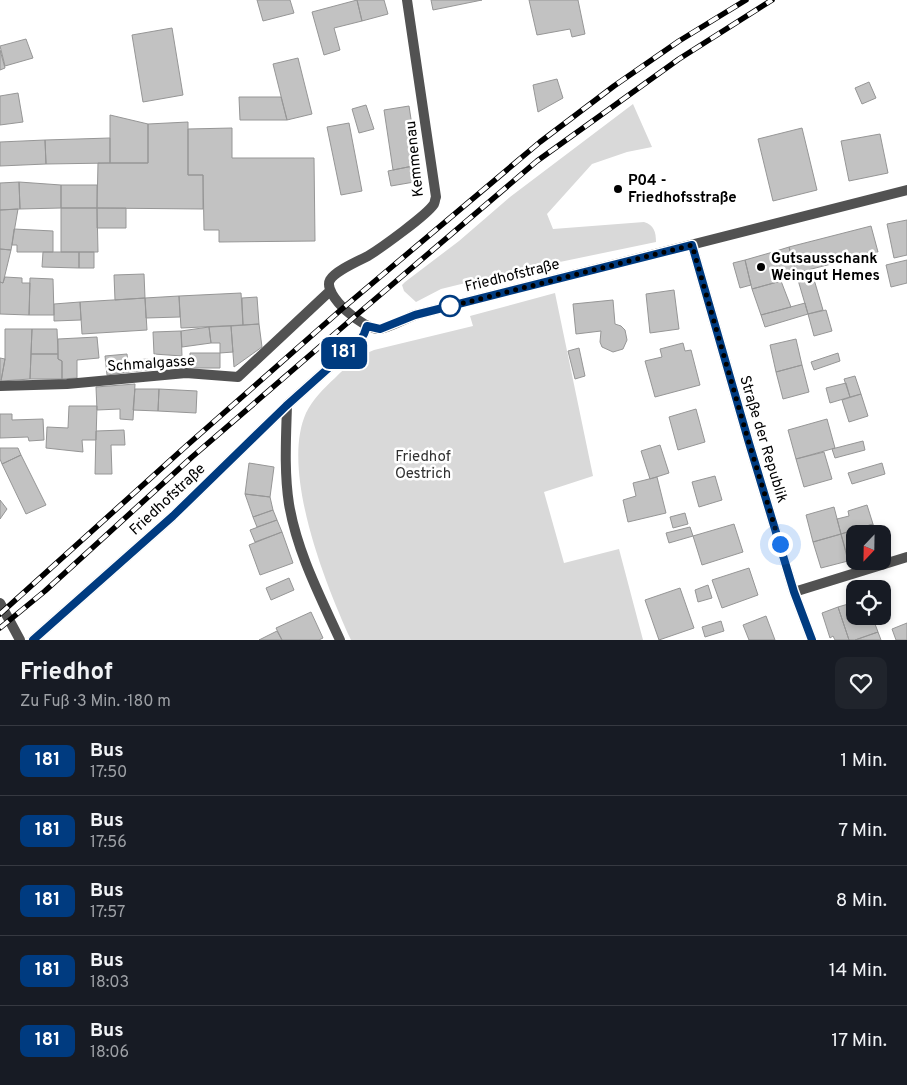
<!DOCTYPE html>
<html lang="de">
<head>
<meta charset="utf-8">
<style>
	body { margin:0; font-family:Overpass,sans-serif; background:#20242c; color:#f1f3f6; height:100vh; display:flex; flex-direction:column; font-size:19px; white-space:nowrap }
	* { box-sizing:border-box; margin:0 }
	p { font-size:16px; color:#9ea1a6 }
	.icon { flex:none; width:28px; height:28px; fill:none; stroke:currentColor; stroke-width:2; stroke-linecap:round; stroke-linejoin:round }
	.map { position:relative; height:640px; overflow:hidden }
	.sheet { display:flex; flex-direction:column; background:#171b24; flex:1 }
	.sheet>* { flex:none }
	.badge { padding:0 10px; border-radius:8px; font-size:18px; line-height:32px }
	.needle { width:32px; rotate:202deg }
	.controls { position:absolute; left:846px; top:525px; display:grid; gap:10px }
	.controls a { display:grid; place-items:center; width:45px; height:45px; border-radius:10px; background:#171b24; box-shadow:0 2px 8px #0003; font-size:25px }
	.you { position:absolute; width:25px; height:25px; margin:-12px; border:4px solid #fff; border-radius:50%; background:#1a73e8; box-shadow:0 0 0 8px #1a73e833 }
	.map>.badge { position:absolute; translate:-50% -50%; box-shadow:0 0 0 2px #fff }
	.round { display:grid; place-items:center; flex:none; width:52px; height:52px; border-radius:10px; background:#20242c }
	.head { display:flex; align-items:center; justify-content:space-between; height:85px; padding:0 20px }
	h1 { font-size:24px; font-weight:700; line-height:38px }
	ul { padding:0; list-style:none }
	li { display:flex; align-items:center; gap:15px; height:70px; padding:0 20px; border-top:1px solid #363941 }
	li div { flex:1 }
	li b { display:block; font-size:19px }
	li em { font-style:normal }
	li .badge { min-width:55px; font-weight:700; text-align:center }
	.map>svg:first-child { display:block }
</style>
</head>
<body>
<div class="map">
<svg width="907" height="640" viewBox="0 0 907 640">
	<rect width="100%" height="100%" fill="#fff"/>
	<path fill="#d9d9d9" d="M633,104L652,147L627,152L592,164L547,214L553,229L644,222C654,225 656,232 656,242L502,274L441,289L416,302L404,291L402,285L405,282L459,241L510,197Z
		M555,293L593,476L544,492L564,563L619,549L643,640H351C326,586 280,471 306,413C313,399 323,389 335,378C347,366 358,356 374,350L473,326L470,316Z"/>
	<path fill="#c2c2c2" stroke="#969696" d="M257,0H290L294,13L263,21Z
		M357,0L362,21L334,28L340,50L324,55L312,12Z
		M357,0H384L388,14L362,21Z
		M431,0H482L433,10Z
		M529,0H578L585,34L572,37L570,29L537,35Z
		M172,28L183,95L143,102L132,35Z
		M26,39L33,58L5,66L0,46Z
		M0,50L5,68L0,70Z
		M298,58L312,114L287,120L273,64Z
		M557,79L563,98L538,112L533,85Z
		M869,82L876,98L862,104L855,88Z
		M18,93L23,122L0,125V96Z
		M239,97H281L287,120H240Z
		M366,105L374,129L359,133L352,109Z
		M409,106L418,165L393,170L384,110Z
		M110,115L148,124V163H110Z
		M188,122V175H203V209L97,208L98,163H148V124Z
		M349,123L362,191L341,195L327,127Z
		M232,128V158H314L315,241L219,242V230H204L203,175H188V129Z
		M802,128L817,190L773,201L758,139Z
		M880,134L888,173L849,181L841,141Z
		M110,138V163L46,164L45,140Z
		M45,140L46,164L0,166V142Z
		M418,165L420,181L391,186L388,171Z
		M19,182L20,209L0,210V183Z
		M19,182L61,185V208L20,209Z
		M61,185H97V208H61Z
		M61,208H97L98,252H61Z
		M97,208H126V228H97Z
		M18,209L11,250L0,249V210Z
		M907,220V255L894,258L887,224Z
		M871,226L878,252L796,273L789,247Z
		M14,229L53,231V252H17V245H12Z
		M789,247L796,273L780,278L773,252Z
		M0,249L11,250L3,283L0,282Z
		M43,252H79V268L42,267Z
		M79,252H94V268H79Z
		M773,252L781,281L752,289L745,260Z
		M745,260L751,285L740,288L733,263Z
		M907,260V283L891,287L886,265Z
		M144,274L145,298L115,300L114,275Z
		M813,276L823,310L808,314L798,280Z
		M5,277L22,278V283H30L29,315L0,314V282L3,283Z
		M30,278L53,279L54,315H29Z
		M781,281L791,307L761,315L752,289Z
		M674,290L679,329L650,333L646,294Z
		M241,293L243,325L181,328L179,296Z
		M179,296L180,317L146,318L145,298Z
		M257,297L259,324L243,325L242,298Z
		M145,298L147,330L82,334L80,302Z
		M613,300L615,324L621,326L625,330L627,340L623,349L613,352L602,347L600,342L601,331L576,334L573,304Z
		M80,302L81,320L54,321V304Z
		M805,303L808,314L765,327L761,315Z
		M826,310L832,331L814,336L808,314Z
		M259,324L262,347L234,367L231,326Z
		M231,326L233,352L220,353V343H211L209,327Z
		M209,327L211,343L182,347L181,331Z
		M5,329H32L30,379L1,381L5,359Z
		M32,329H57L58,354H31Z
		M181,331L182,356L154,354L153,332Z
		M97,337L99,358L77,360V378L62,379V361L58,359V339Z
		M796,339L802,365L776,372L770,345Z
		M683,343L685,351L691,350L700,385L655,397L645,361L662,357L660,349Z
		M579,348L585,376L575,379L568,351Z
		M190,353H220V368H190Z
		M838,353L840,361L814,370L811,362Z
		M31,354H58V359L62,361V379H30Z
		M127,354L129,372L107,375L105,356Z
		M0,358L5,359L1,381H0Z
		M156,358L158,369L129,372L128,361Z
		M802,365L809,392L783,399L776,372Z
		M855,376L861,394L850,397L844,379Z
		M846,383L850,397L830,403L826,388Z
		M135,384L133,420L120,419V409L97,410L96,387Z
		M135,389H159L158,411L133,410Z
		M159,389L197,391L196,413L158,411Z
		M861,394L868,416L849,422L842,400Z
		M69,406H97L96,440H82L83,452L46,448L47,427L68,428Z
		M696,409L705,442L678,450L669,417Z
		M0,414H12V420L43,419L44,440L29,441L28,437L0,438Z
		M827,419L835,448L796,459L788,430Z
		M124,430L125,445H111L112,474H95L96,431Z
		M863,441L865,450L835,458L832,449Z
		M660,445L669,473L650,479L641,451Z
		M0,448H18L21,455L2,464L0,459Z
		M824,452L832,479L804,487L796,459Z
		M21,455L46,505L26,514L2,464Z
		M249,463L274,467L270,497L245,494Z
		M882,463L885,474L852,484L848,473Z
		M715,476L722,500L699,507L692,482Z
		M657,477L666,513L628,522L623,500L636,496L633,483Z
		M245,494L270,497L273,510L253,517Z
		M0,500L7,509L0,519Z
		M867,505L873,524L841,534L837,519L849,516L848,511Z
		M834,507L841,534L813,542L806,515Z
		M273,510L277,520L257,527L253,517Z
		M685,513L688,524L673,528L670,517Z
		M277,520L282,532L255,542L250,530Z
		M734,524L743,552L702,565L693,536Z
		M873,524L876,534H855V553L847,555L841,534Z
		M690,527L693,536L669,543L666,533Z
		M282,532L293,563L260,575L249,545Z
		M841,534L848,561L821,568L813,542Z
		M749,568L758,595L722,608L712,580Z
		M289,578L294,590L271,600L266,588Z
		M708,585L712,598L698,602L695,590Z
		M680,588L694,628L659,640L645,600Z
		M855,602V616H872L878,632L855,640H849L838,607Z
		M838,607L849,640H835L833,636L830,638L822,613Z
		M311,612L323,638L319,640H282L276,628Z
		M766,616L775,640H749L743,625Z
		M721,621L724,631L705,637L702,627Z
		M907,623V640H896L892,629Z
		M277,631L282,640H259Z
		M878,632L881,640H855Z"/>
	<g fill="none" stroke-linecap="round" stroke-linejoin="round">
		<path stroke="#525252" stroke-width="10" d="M407,0L436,197C435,199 435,202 434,204C427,215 381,248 368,256C358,261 335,271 330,280C322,295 365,331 380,329C390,327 405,319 415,315L907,190
			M692,245L749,443L794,592L812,640
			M0,386L67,384L186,373L238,377L330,291
			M287,405C286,438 284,472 289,504C297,552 320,596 340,640
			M794,592L907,557
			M0,603L20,640
			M33,640L173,516L287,405L361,339L364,334L367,326"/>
		<defs>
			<path id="rail" d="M0,614L184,448L343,308L540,142L614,86L679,41L746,0
				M0,628L45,591L192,457L360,312L537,161L679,59L772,0"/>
		</defs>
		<use href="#rail" stroke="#000" stroke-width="5.5"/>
		<use href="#rail" stroke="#fff" stroke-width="4" stroke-dasharray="11" stroke-linecap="butt"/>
	</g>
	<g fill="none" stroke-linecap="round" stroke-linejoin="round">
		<defs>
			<path id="line" d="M33,640L173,516L286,406L361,339L364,334L367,326L380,329L415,315L692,245L749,443L794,592L812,640"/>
		</defs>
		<use href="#line" stroke="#fff" stroke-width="11"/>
		<use href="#line" stroke="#003b80" stroke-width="8"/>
		<path stroke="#000" stroke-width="5" stroke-dasharray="0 9" d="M450,306L448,307L692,245L749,443L780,544"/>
	</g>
	<g fill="#000" stroke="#fff" stroke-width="2">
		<circle cx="618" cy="189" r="5"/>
		<circle cx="761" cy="267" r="5"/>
	</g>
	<circle fill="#fff" stroke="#003b80" stroke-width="2.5" cx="450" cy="306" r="10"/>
	<g text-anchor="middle" stroke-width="5" stroke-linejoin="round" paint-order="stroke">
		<g font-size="15" fill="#000" stroke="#fff">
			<text transform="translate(414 159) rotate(-96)" y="5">Kemmenau</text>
			<text transform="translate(512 275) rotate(-14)" y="5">Friedhofstraße</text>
			<text transform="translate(151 363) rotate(-4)" y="5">Schmalgasse</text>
			<text transform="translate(764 439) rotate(73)" y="5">Straße der Republik</text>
			<text transform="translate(167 499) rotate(-43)" y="5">Friedhofstraße</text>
		</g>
		<g font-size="15" font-weight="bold" fill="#000" stroke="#fff" text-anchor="start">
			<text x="628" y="185">P04 -<tspan x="628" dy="17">Friedhofsstraße</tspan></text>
			<text x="771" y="263">Gutsausschank<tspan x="771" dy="17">Weingut Hemes</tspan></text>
		</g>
		<g font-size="15" fill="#303030" stroke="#fff">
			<text x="423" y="461">Friedhof<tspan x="423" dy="17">Oestrich</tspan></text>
		</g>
	</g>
</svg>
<div class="controls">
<a><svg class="needle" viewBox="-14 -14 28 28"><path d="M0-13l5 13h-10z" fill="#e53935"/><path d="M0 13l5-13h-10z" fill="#9ea1a6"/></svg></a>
<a><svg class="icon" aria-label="locate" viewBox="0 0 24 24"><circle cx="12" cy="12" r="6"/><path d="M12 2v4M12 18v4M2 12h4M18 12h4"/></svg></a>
</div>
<div class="you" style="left:780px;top:544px"></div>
<b class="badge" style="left:344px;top:353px;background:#003b80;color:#fff">181</b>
</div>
<section class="sheet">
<div class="head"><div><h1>Friedhof</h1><p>Zu Fuß · 3 Min. · 180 m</p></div><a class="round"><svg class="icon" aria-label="heart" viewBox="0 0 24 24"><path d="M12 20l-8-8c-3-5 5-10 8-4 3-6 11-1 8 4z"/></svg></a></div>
<ul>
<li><span class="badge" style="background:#003b80;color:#fff">181</span><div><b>Bus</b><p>17:50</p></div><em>1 Min.</em></li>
<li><span class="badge" style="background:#003b80;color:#fff">181</span><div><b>Bus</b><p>17:56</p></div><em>7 Min.</em></li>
<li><span class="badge" style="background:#003b80;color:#fff">181</span><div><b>Bus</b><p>17:57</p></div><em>8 Min.</em></li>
<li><span class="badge" style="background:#003b80;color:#fff">181</span><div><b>Bus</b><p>18:03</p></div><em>14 Min.</em></li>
<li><span class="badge" style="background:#003b80;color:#fff">181</span><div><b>Bus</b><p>18:06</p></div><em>17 Min.</em></li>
</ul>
</section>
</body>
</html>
